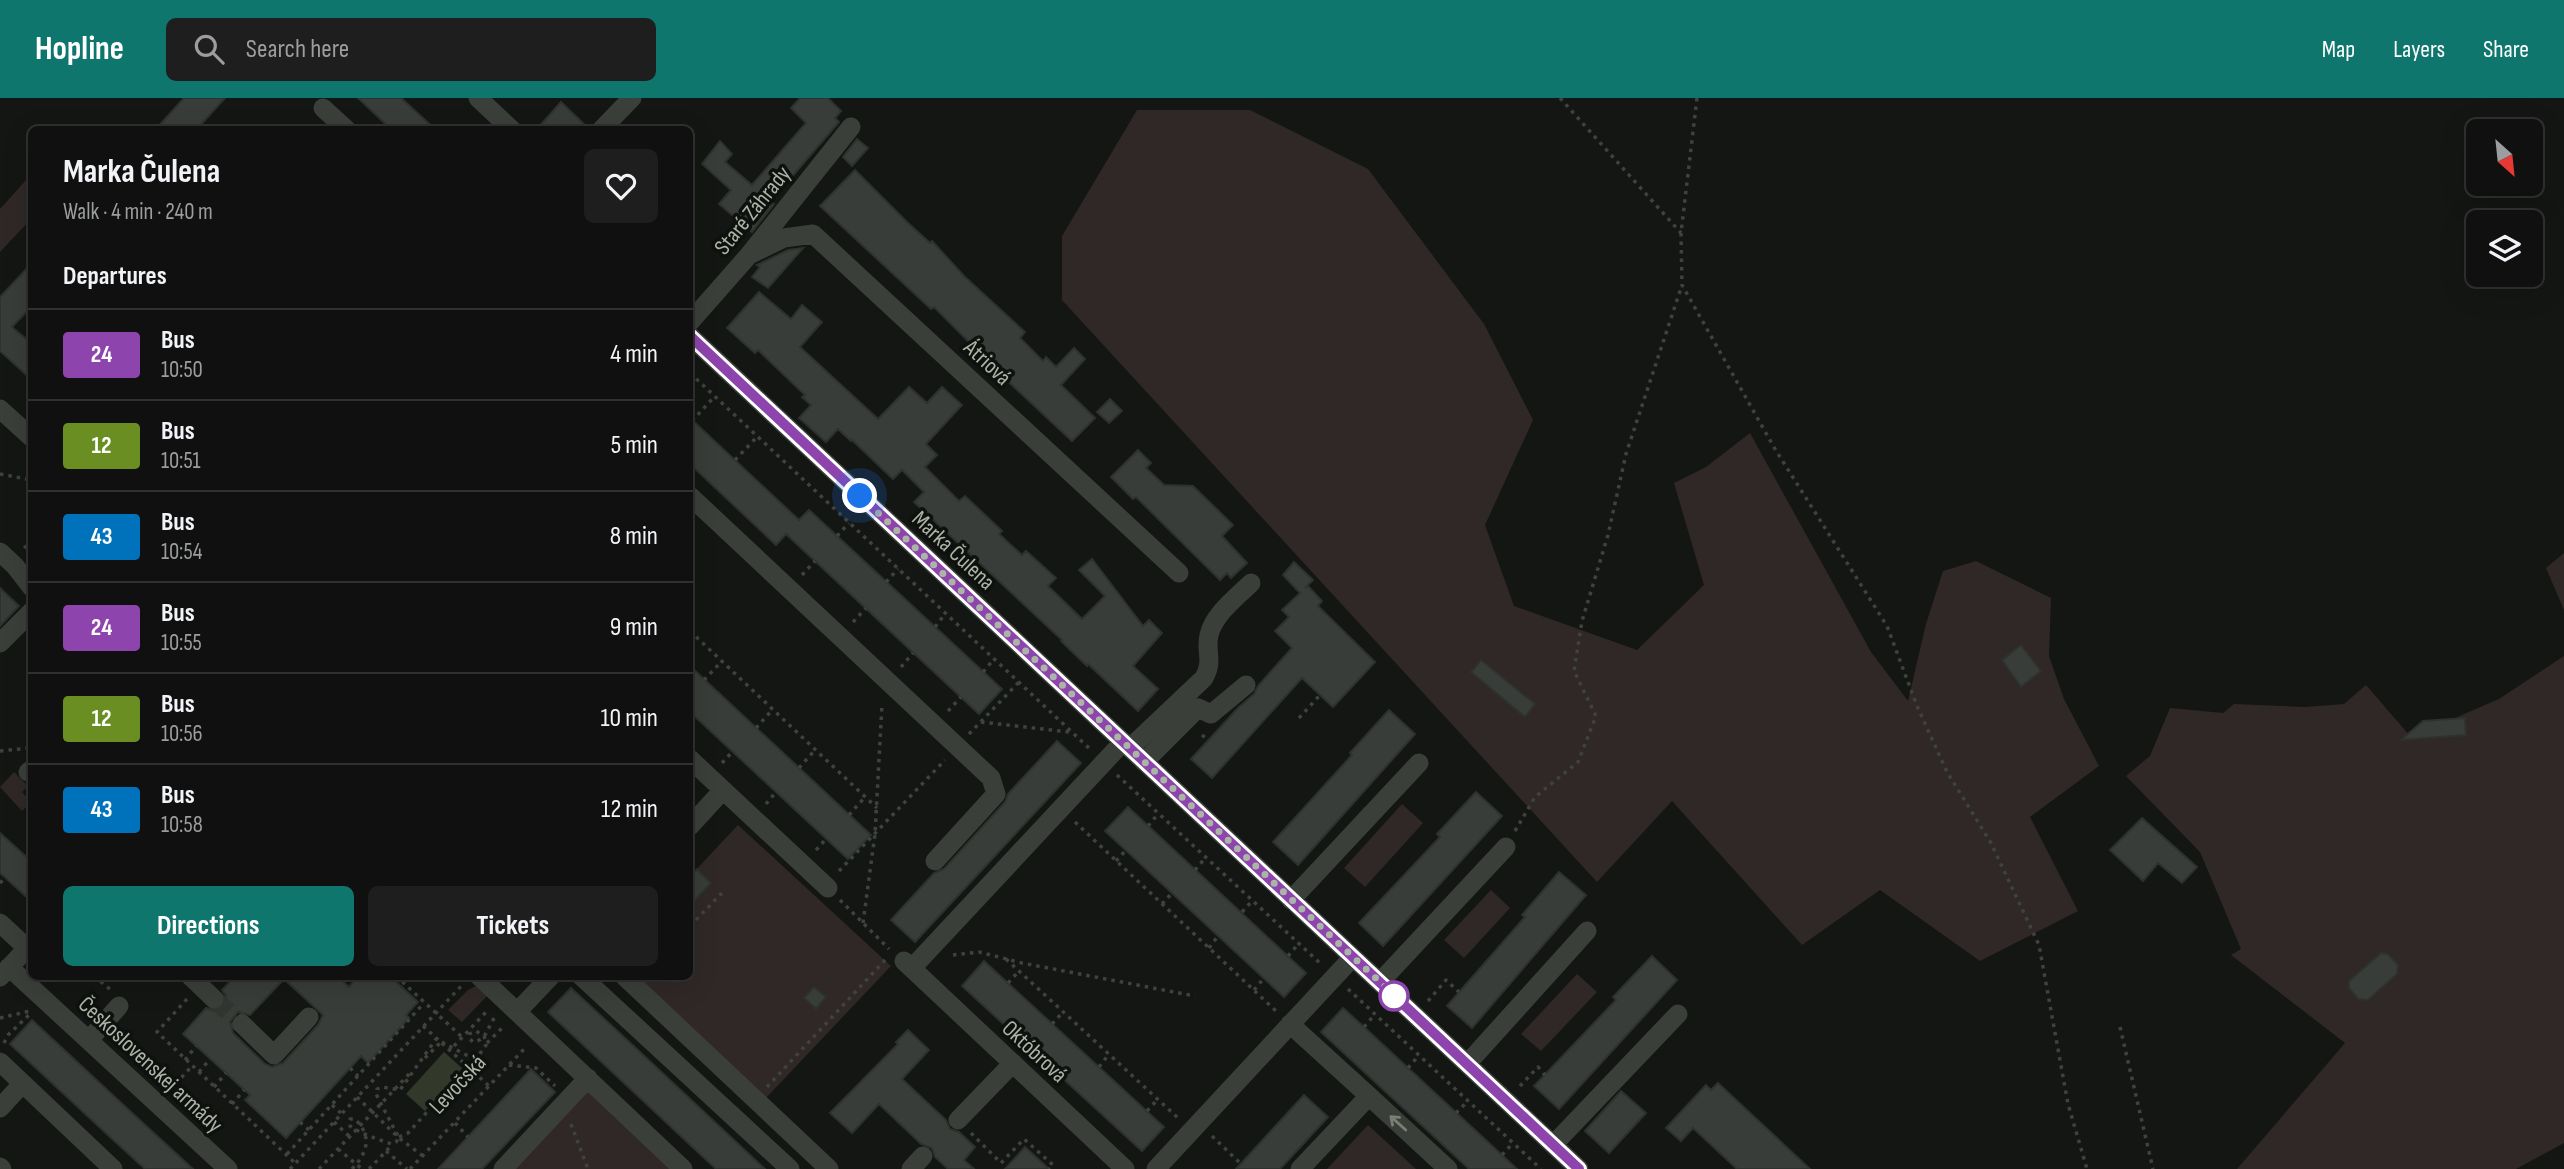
<!DOCTYPE html>
<html lang="en">
<head>
<meta charset="utf-8">
<style>
	body { margin:0; font-family:"Sofia Sans Condensed",sans-serif; background:#1d1e1d; color:#f1f3f6; height:100vh; display:flex; flex-direction:column; font-size:26px; white-space:nowrap }
	* { box-sizing:border-box; margin:0 }
	p { font-size:23px; color:#9b9d9e }
	.icon { flex:none; width:38px; height:38px; fill:none; stroke:currentColor; stroke-width:2; stroke-linecap:round; stroke-linejoin:round }
	.map { position:relative; flex:1; overflow:hidden }
	.side { position:absolute; left:28px; top:28px; width:665px; height:854px; display:flex; flex-direction:column; background:#0f100f; border-radius:10px; box-shadow:0 7px 28px #0002,0 0 0 2px #2f302f }
	.side>* { flex:none }
	.badge { padding:0 14px; border-radius:5px; font-size:24px; line-height:46px }
	.needle { width:46px; rotate:153deg }
	.fabs { position:absolute; left:2466px; top:21px; display:grid; gap:14px }
	.fabs a { display:grid; place-items:center; width:77px; height:77px; border-radius:10px; background:#0f100f; box-shadow:0 7px 28px #0002,0 0 0 2px #2f302f; font-size:35px }
	.you { position:absolute; width:35px; height:35px; margin:-18px; border:5px solid #fff; border-radius:50%; background:#1a73e8; box-shadow:0 0 0 10px #1a73e833 }
	.map>.badge { position:absolute; translate:-50% -50%; box-shadow:0 0 0 4px #fff }
	h2 { padding:0 35px; font-size:26px; line-height:63px }
	.round { display:grid; place-items:center; flex:none; width:74px; height:74px; border-radius:10px; background:#1d1e1d }
	.headline { display:flex; align-items:center; justify-content:space-between; height:119px; padding:0 35px }
	h1 { font-size:33px; font-weight:700; line-height:52px }
	.action { display:flex; gap:14px; margin-top:auto; padding:14px 35px }
	.action a { flex:1; height:80px; border-radius:10px; background:#0f766e; color:#fff; font-size:28px; font-weight:700; line-height:80px; text-align:center }
	.action a+a { background:#1d1e1d; color:#f1f3f6 }
	ul { padding:0; list-style:none }
	li { display:flex; align-items:center; gap:21px; height:91px; padding:0 35px; border-top:2px solid #2f302f }
	li div { flex:1 }
	li b { display:block; font-size:26px }
	li em { font-style:normal }
	li .badge { min-width:77px; font-weight:700; text-align:center }
	header { display:flex; align-items:center; gap:42px; box-sizing:border-box; height:98px; padding:0 35px; background:#0f766e; color:#fff }
	header strong { font-size:33px }
	nav { display:flex; gap:38px; margin-inline-start:auto; font-size:24px }
	.search { width:490px; height:63px; background:#1d1e1d; display:flex; align-items:center; gap:18px; box-sizing:border-box; padding:0 24px; border-radius:10px; color:#9b9d9e; font-size:26px }
	.map>svg:first-child { display:block }
</style>
</head>
<body>
<header>
<strong>Hopline</strong>
<div class="search"><svg class="icon" aria-label="search" viewBox="0 0 24 24"><circle cx="10" cy="10" r="6"/><path d="M15 15l6 6"/></svg>Search here</div>
<nav><a>Map</a><a>Layers</a><a>Share</a></nav>
</header>
<div class="map">
<svg width="2564" height="1071" viewBox="0 0 2564 1071">
	<rect width="100%" height="100%" fill="#141614"/>
	<path fill="#2f2826" d="M1137,12H1250L1368,71L1484,226L1533,322L1485,427L1514,508L1637,552L1704,487L1674,385L1706,369L1750,335L1871,554L1908,603L1926,526L1943,473L1976,463L2051,500L2049,558L2064,601L2099,668L2030,719L2078,813L1980,863L1880,792L1802,847L1672,703L1597,784L1062,202V138Z
		M27,81L31,85V121L0,154V111Z
		M2564,455V512L2546,470Z
		M2564,558V1045L2516,1071H2237L2345,945L2231,857L2241,851L2200,754L2126,678L2150,658L2170,610L2223,615L2234,606L2305,609L2344,606L2366,587L2411,639L2499,601Z
		M14,674L28,688L22,694L31,704L22,713L0,689Z
		M1402,706L1423,725L1365,789L1344,770Z
		M738,727L891,868L766,1000L635,879L690,878V778Z
		M1491,792L1510,810L1464,860L1444,842Z
		M1577,876L1597,894L1541,953L1521,936Z
		M476,888L489,896L462,924L448,912L468,892Z
		M582,983L674,1071H497Z
		M1368,1027L1416,1071H1327Z"/>
	<path fill="#32392b" d="M444,954L463,971L425,1013L406,996Z"/>
	<path fill="#393d39" stroke="#2e322e" stroke-width="2" fill-rule="evenodd" d="M184,0H225L196,32H155Z
		M358,0H401L436,32H392Z
		M800,0H828L841,13L835,20L839,24L770,104L774,106L752,134L719,106L731,92L702,66L720,43L732,56L725,64L752,87L806,25L791,10Z
		M561,4L589,31V32H536Z
		M857,41L868,50L852,68L843,59Z
		M855,72L907,124L930,145L932,143L964,178L1025,234L1020,240L1043,263L1046,259L1056,269L1074,250L1085,261L1061,287L1095,320L1072,343L969,247L970,245L934,209L931,211L820,108Z
		M803,150L768,190L752,179L760,169L757,167L788,152Z
		M32,165V208L12,229L32,246V282L0,253V199Z
		M759,194L791,221L802,207L822,224L800,249L878,321L909,289L927,305L942,289L962,307L926,346L937,357L925,369L959,403L965,398L1002,433L999,436L1022,457L1026,453L1056,480L1048,488L1082,521L1105,498L1079,472L1092,461L1143,528L1149,522L1162,535L1133,568L1158,591L1138,613L1088,566L1087,568L1061,543L1062,542L914,404L924,394L902,372L893,381L852,342L851,343L838,331L826,344L799,320L811,307L802,299L805,297L758,252L755,255L727,230Z
		M1110,301L1122,313L1109,325L1097,314Z
		M690,320L799,422L809,412L1002,591L979,616L786,436L776,447L690,366Z
		M1138,352L1151,365L1146,370L1164,387L1193,388L1233,427L1222,438L1247,465L1231,480L1227,475L1220,482L1136,399L1133,401L1111,379Z
		M1294,464L1313,482L1305,490L1308,488L1322,503L1318,508L1375,564L1333,609L1302,580L1212,680L1191,661L1238,610L1254,596L1258,588L1292,550L1275,533L1289,519L1282,512L1300,495L1283,477Z
		M0,490L19,508L0,528Z
		M2021,547L2041,573L2021,589L2002,562Z
		M1481,562L1535,606L1525,619L1471,574Z
		M690,568L871,737L848,761L690,614Z
		M1389,612L1415,636L1298,767L1273,744L1352,657L1350,655Z
		M2465,620L2466,637L2401,642L2423,623Z
		M1057,643L1081,665L915,844L891,822L934,775L944,771L1005,704L1008,696Z
		M1476,694L1502,718L1383,848L1359,825L1440,739L1437,736Z
		M1128,709L1306,875L1284,899L1105,733Z
		M2142,720L2197,769L2182,785L2158,765L2143,783L2110,752Z
		M0,735L32,764V804L0,775Z
		M697,771L711,785L690,808V780Z
		M1559,774L1586,797L1472,930L1447,908L1525,819L1522,817Z
		M2381,855L2388,856L2398,867L2397,876L2368,902L2358,901L2349,890V883Z
		M1652,858L1677,882L1559,1011L1534,988L1616,902L1613,899Z
		M984,863L1164,1029L1142,1053L962,888Z
		M235,878H337L349,889L358,878H390L418,904L406,917L409,920L368,965L361,958L286,1040L245,1002L250,997L183,936L206,910L217,913L223,909L226,898L222,892ZM284,881L323,917L318,927L283,965L272,969L265,966L233,935L230,924L238,914L250,917Z
		M814,889L826,899L816,911L804,900Z
		M571,890L640,954L765,1071H716L548,914Z
		M1343,910L1364,929L1517,1071H1469L1321,934Z
		M32,922L131,1014L193,1071H145L109,1038L10,946Z
		M908,932L929,952L902,981L946,1022L950,1031L959,1034L975,1049L964,1062L974,1071H948L935,1059L932,1050L921,1046L879,1006L852,1035L830,1015L898,946L896,944Z
		M531,971L555,994L482,1071H438Z
		M1718,985L1810,1071H1737L1693,1030L1681,1043L1666,1030L1706,987L1711,992Z
		M1621,993L1646,1015L1609,1055L1585,1033Z
		M1304,997L1328,1019L1280,1071H1236Z
		M1025,1049L1049,1071H1005Z"/>
	<g fill="none" stroke-linecap="round" stroke-linejoin="round">
		<path stroke="#323631" stroke-width="19" stroke-dasharray="19 10" stroke-linecap="butt" d="M214,901L242,926"/>
		<path stroke="#3e433d" stroke-width="3.5" stroke-dasharray="3.5 5" stroke-linecap="butt" d="M1560,0L1681,135
			M1697,0L1681,135L1682,187L1775,351L1887,528L1917,608L1947,674L1991,745L2039,847L2068,1006L2087,1071
			M32,230V231
			M690,275L1091,652
			M692,323L714,299
			M735,362L757,339
			M0,376L32,382
			M837,438L849,425
			M24,450L32,443
			M802,477L815,463
			M886,484L898,471
			M853,524L866,510
			M935,529L945,516
			M690,533L877,710
			M901,569L913,555
			M983,574L994,561
			M704,582L722,563
			M948,613L961,599
			M1299,620L1320,597
			M981,624L1069,634
			M756,630L773,611
			M969,636L1019,584
			M1202,637L1208,642
			M0,653L29,650
			M722,665L732,654
			M799,670L815,652
			M1117,677L1322,867
			M766,706L776,694
			M849,717L865,699
			M1075,724L1276,913
			M1148,728L1158,716
			M1515,733L1535,699L1578,664L1596,618L1574,573L1582,523L1608,437L1626,356L1682,187
			M816,752L826,741
			M1116,763L1126,752
			M1195,772L1206,759
			M839,773L945,662
			M0,785L5,780
			M840,802L889,851
			M1162,806L1172,795
			M1242,814L1252,803
			M863,825L875,736L882,606
			M690,828L722,795
			M1209,850L1218,838
			M953,857L979,854L1022,865L1195,898
			M1288,858L1299,845
			M1006,861L1178,1020
			M94,878L111,892
			M233,878L234,879
			M396,878L462,939
			M1008,885L1019,873
			M1348,891L1541,1071
			M1254,892L1264,880
			M187,901L157,934L295,1065
			M1428,903L1446,882L1459,894
			M0,920L30,913
			M1052,926L1063,914
			M423,928L489,988
			M1364,929L1375,916
			M2120,929L2153,1071
			M4,945L8,937L32,914
			M487,945L504,928
			M454,948L487,913
			M425,960L441,944
			M185,962L196,948
			M509,967L536,970L555,988
			M1099,969L1109,956
			M350,970L358,978
			M1408,970L1419,957
			M199,974L210,961
			M1520,988L1538,969L1545,977
			M214,989L226,975
			M767,989L886,861
			M170,992L192,968
			M357,999L399,1040L423,1058
			M232,1006L244,992
			M332,1007L342,1016
			M1147,1013L1158,1001
			M1456,1015L1468,1003
			M300,1024L309,1032
			M334,1024L350,1039
			M455,1025L468,1039
			M571,1026L588,1071
			M971,1035L1001,1065L1024,1041L1053,1067L1049,1071
			M1212,1038L1241,1066
			M399,1039L408,1035L468,969L475,959
			M338,1051L362,1071
			M386,1053L407,1071
			M287,1056L424,905
			M1502,1057L1513,1045
			M290,1071L464,885
			M319,1071L412,973
			M352,1071C367,1055 373,1039 355,1021H350V1028C361,1036 378,1041 391,1046L396,1044L399,1040L376,996L377,991L382,989L400,992L436,941L470,959L479,957L486,947C486,944 485,941 484,938L476,933L469,936L470,941L473,944C488,942 487,928 496,918
			M369,1071L392,1047
			M410,1071L527,948"/>
		<path stroke="#3b3f3a" stroke-width="19" d="M478,0L512,32
			M323,10L347,32
			M601,32L632,0
			M749,157L784,140L813,136L1179,475
			M690,224L749,157L851,29
			M690,238L1579,1071
			M0,311L32,340
			M690,398L991,680L996,696L935,763
			M0,454L15,468L32,490
			M0,545L32,513
			M1130,650L1204,580C1214,562 1205,554 1209,537C1214,516 1236,500 1251,485
			M690,661L828,790
			M1144,664L1198,610L1211,616L1246,587
			M28,674L32,671
			M690,728L723,692
			M1291,802L1419,665
			M0,825L27,850
			M904,863L1125,1071
			M9,869L228,1071
			M912,870L1123,644
			M190,878L214,901
			M479,878L683,1071
			M581,878L790,1071
			M624,878L829,1071
			M0,879L32,845
			M1380,884L1506,749
			M517,914L551,878
			M242,926L274,957L309,919
			M1290,926L1369,998
			M89,942L119,908
			M0,964L113,1071
			M1467,966L1587,833
			M0,1010L22,986
			M958,1022L1013,965
			M1553,1047L1678,916
			M0,1069L2,1071
			M503,1071L588,980
			M911,1071L923,1058
			M1156,1071L1353,859
			M1300,1071L1369,998L1448,1071"/>
	</g>
	<defs><path id="oneway-shaft" d="M-6 0H5M1.5-3L5.5 0L1.5 3" fill="none" stroke-width="1.6" stroke-linecap="round" stroke-linejoin="round" transform="scale(1.75)"/></defs>
	<use stroke="#788075" href="#oneway-shaft" transform="translate(1398 1025) rotate(-138)"/>
	<g fill="none" stroke-linecap="round" stroke-linejoin="round">
		<defs>
			<path id="line" d="M690,238L1579,1071"/>
		</defs>
		<use href="#line" stroke="#fff" stroke-width="16"/>
		<use href="#line" stroke="#8e44ad" stroke-width="10"/>
		<path stroke="#aab5a6" stroke-width="7" stroke-dasharray="0 12.6" d="M860,398L1397,900L1394,898"/>
	</g>
	<circle fill="#fff" stroke="#8e44ad" stroke-width="3.5" cx="1394" cy="898" r="14"/>
	<g text-anchor="middle" stroke-width="7" stroke-linejoin="round" paint-order="stroke">
		<g font-size="23" fill="#aab5a6" stroke="#0f110f">
			<text transform="translate(752 112) rotate(-51)" y="8">Staré Záhrady</text>
			<text transform="translate(988 264) rotate(43)" y="8">Átriová</text>
			<text transform="translate(954 452) rotate(43)" y="8">Marka Čulena</text>
			<text transform="translate(1035 953) rotate(43)" y="8">Októbrová</text>
			<text transform="translate(151 966) rotate(43)" y="8">Československej armády</text>
			<text transform="translate(457 986) rotate(-47)" y="8">Levočská</text>
		</g>
	</g>
</svg>
<div class="fabs">
<a><svg class="needle" viewBox="-14 -14 28 28"><path d="M0-13l5 13h-10z" fill="#e53935"/><path d="M0 13l5-13h-10z" fill="#9b9d9e"/></svg></a>
<a><svg class="icon" aria-label="layers" viewBox="0 0 24 24"><path d="M12 4l9 5-9 5-9-5zM3 14l9 5 9-5"/></svg></a>
</div>
<div class="you" style="left:860px;top:398px"></div>
<section class="side">
<div class="headline"><div><h1>Marka Čulena</h1><p>Walk · 4 min · 240 m</p></div><a class="round"><svg class="icon" aria-label="heart" viewBox="0 0 24 24"><path d="M12 20l-8-8c-3-5 5-10 8-4 3-6 11-1 8 4z"/></svg></a></div>
<h2>Departures</h2>
<ul>
<li><span class="badge" style="background:#8e44ad;color:#fff">24</span><div><b>Bus</b><p>10:50</p></div><em>4 min</em></li>
<li><span class="badge" style="background:#6b8e23;color:#fff">12</span><div><b>Bus</b><p>10:51</p></div><em>5 min</em></li>
<li><span class="badge" style="background:#0072bc;color:#fff">43</span><div><b>Bus</b><p>10:54</p></div><em>8 min</em></li>
<li><span class="badge" style="background:#8e44ad;color:#fff">24</span><div><b>Bus</b><p>10:55</p></div><em>9 min</em></li>
<li><span class="badge" style="background:#6b8e23;color:#fff">12</span><div><b>Bus</b><p>10:56</p></div><em>10 min</em></li>
<li><span class="badge" style="background:#0072bc;color:#fff">43</span><div><b>Bus</b><p>10:58</p></div><em>12 min</em></li>
</ul>
<div class="action"><a>Directions</a><a>Tickets</a></div>
</section>
</div>
</body>
</html>
